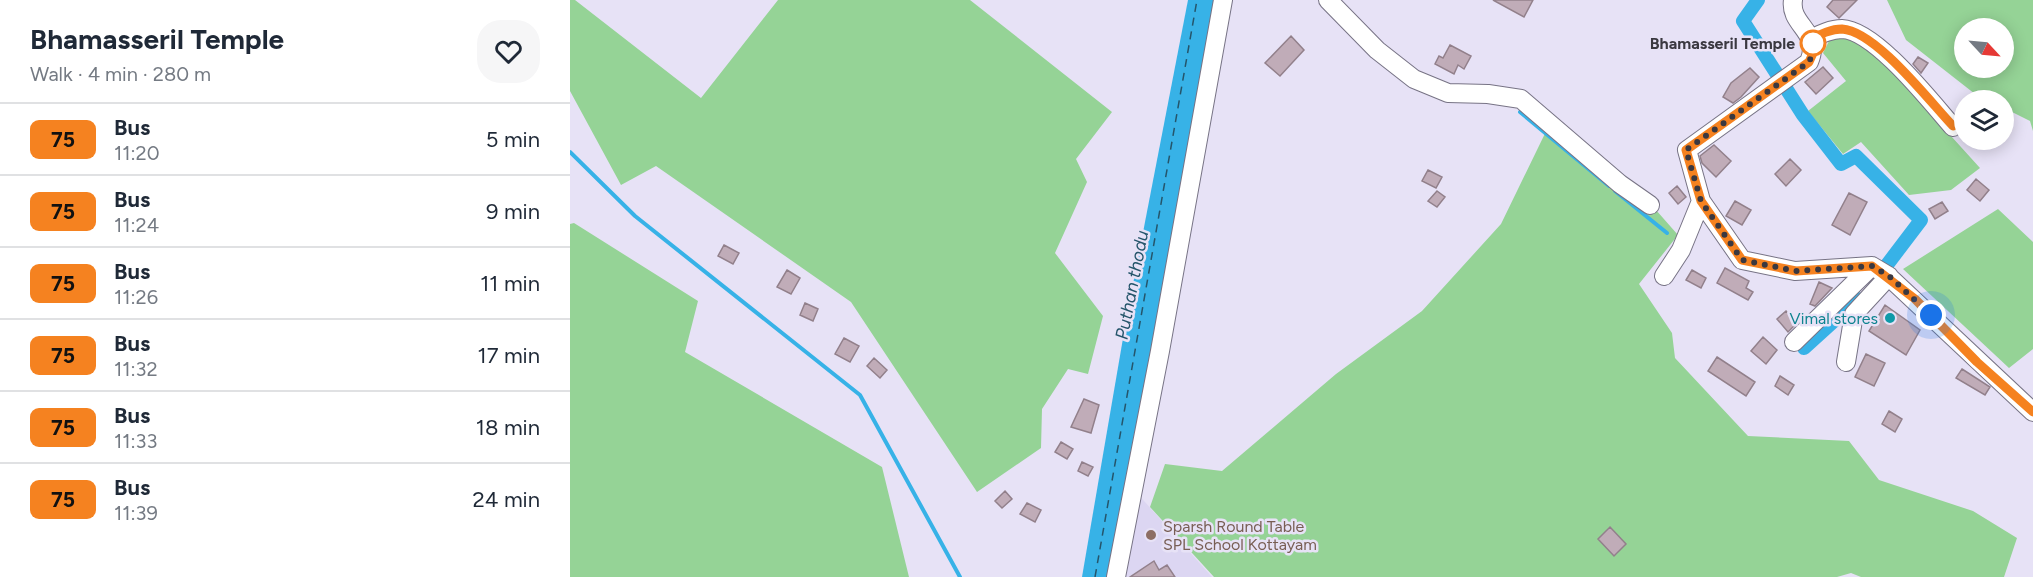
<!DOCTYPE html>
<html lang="en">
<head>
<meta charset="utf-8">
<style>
	body { margin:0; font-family:Figtree,sans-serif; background:#f6f6f7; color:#1f2937; height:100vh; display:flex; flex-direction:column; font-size:22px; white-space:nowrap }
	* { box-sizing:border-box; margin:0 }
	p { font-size:20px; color:#747a83 }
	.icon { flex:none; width:33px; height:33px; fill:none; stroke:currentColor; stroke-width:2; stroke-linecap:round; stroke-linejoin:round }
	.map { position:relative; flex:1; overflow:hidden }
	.side { display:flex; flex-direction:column; background:#fff; width:570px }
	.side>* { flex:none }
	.badge { padding:0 12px; border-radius:9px; font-size:21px; line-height:39px }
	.needle { width:39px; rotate:116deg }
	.buttons { position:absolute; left:1384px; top:18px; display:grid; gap:12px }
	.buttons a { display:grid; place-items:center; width:60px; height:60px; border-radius:50%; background:#fff; box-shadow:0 3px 15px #0003; font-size:30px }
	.you { position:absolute; width:30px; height:30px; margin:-15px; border:4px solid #fff; border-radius:50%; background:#1a73e8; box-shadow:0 0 0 9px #1a73e833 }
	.map>.badge { position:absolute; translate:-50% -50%; box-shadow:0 0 0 3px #fff }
	.round { display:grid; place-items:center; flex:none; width:63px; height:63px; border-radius:24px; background:#f6f6f7 }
	.head { display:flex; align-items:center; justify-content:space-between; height:102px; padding:0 30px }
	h1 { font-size:28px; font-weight:700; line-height:45px }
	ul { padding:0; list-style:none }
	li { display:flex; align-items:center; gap:18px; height:72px; padding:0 30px; border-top:2px solid #e0e1e3 }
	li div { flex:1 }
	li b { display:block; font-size:22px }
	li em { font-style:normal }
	li .badge { min-width:66px; font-weight:700; text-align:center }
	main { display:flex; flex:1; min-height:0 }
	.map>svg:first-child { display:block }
</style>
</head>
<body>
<main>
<section class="side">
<div class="head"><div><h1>Bhamasseril Temple</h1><p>Walk · 4 min · 280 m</p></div><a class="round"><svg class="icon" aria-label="heart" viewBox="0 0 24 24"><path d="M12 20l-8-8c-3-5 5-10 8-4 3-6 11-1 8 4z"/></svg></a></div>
<ul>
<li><span class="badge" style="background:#f58220;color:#111">75</span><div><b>Bus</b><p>11:20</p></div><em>5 min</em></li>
<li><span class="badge" style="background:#f58220;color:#111">75</span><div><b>Bus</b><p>11:24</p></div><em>9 min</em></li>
<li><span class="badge" style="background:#f58220;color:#111">75</span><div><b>Bus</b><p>11:26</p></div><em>11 min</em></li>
<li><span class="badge" style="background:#f58220;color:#111">75</span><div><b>Bus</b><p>11:32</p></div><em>17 min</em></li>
<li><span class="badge" style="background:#f58220;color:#111">75</span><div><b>Bus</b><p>11:33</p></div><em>18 min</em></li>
<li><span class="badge" style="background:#f58220;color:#111">75</span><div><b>Bus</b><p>11:39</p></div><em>24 min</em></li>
</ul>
</section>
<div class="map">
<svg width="1463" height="577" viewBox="0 0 1463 577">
	<rect width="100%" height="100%" fill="#e7e2f6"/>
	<path fill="#dcd6f2" d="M566,492L642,577H550Z"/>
	<path fill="#95d396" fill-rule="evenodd" d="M0,0H5L131,98L208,0H400L542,112L506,159L517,182L485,253L533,316L518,374L498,369L472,409L471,448L407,492L281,302L86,166L51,185L0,91Z
		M1317,0H1463V131L1460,121L1434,108V100H1418L1405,94L1336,40ZM1434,28V68H1395V28Z
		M1262,35L1283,37L1304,51L1410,168L1381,190L1339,195L1291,142L1273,154L1238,111L1276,81L1253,53Z
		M983,117L1071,193L1108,235L1069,284L1102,333L1105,358L1178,436L1279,441L1309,480L1403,511L1447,538L1434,577H1291L1281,573L1267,577H644L580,507L595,464L652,471L766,374L852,311L931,224Z
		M1428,209L1463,242V349L1439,368L1333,269Z
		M4,223L128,301L115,352L312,467L339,577H0V224Z"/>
	<path fill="#37b2e7" d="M618,0H648L539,577H512L557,315Z"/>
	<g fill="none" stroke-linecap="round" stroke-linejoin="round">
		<path stroke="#37b2e7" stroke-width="4" d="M950,112L1039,186
			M0,152L65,216L290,395L390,577
			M1045,191L1097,233"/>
		<path stroke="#37b2e7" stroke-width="14" d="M1188,0L1173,21L1233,115L1271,164L1286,156L1351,220L1307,278
			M1234,348L1288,299"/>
		<path stroke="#25556b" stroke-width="1.5" stroke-dasharray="8 6" stroke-linecap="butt" d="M525,577L627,0"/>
	</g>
	<path fill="#c0acb8" stroke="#92808b" stroke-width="1.5" d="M923,0H963L954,17Z
		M1263,0H1287L1269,18L1257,7Z
		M721,36L734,50L710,76L695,63Z
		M880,45L901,56L894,69L888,65L884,74L865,64L869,56L873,58Z
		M1348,57L1358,63L1351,73L1343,64Z
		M1253,67L1263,78L1246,94L1235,82Z
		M1180,68L1189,77L1171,97L1163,103L1153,97L1161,83Z
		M1144,145L1161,161L1146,177L1132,163L1130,156Z
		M1220,159L1231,170L1216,186L1205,174Z
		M858,170L872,177L866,188L852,181Z
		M1406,179L1419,190L1410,201L1397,190Z
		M1107,186L1116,197L1108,204L1099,193Z
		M867,191L875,197L867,207L858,201Z
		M1279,193L1297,202L1280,235L1262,225Z
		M1165,201L1181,210L1172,225L1156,216Z
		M1372,202L1378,211L1365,219L1359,209Z
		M154,245L169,253L163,264L148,256Z
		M1155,268L1179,281L1176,288L1183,292L1178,300L1147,283Z
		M217,270L230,278L221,294L207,287Z
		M1122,270L1136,278L1131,288L1116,280Z
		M1249,282L1262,288L1245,306L1240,304Z
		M235,303L248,309L243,321L230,315Z
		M1315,305L1350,330L1336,355L1299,331Z
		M1216,311L1227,323L1218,332L1207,319Z
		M1193,337L1207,350L1196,364L1181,351Z
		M274,338L289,346L280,362L265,354Z
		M1296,354L1315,363L1304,386L1285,377Z
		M1147,357L1185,382L1176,396L1138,371Z
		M304,358L317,370L310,378L297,366Z
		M1392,369L1420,387L1415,395L1386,378Z
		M1210,376L1224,385L1218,395L1205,386Z
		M514,399L529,405L521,433L501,427Z
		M1319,411L1332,419L1325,432L1312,424Z
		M491,442L503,449L497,459L485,452Z
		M512,462L523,467L518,476L508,471Z
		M435,491L442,499L432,508L425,501Z
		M457,503L471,510L465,522L450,514Z
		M1040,527L1056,544L1044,556L1028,539Z
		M584,561L589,570L597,565L605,577H560Z"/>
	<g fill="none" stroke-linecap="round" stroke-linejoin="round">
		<defs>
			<path id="minor" d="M758,0L807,50L844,79L878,93L918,94L951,99L1050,184L1080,205
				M1223,0C1219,26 1252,31 1239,62L1117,150L1131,201L1172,260L1225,271L1302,266L1317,275L1463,412
				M1241,39C1251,34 1261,29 1272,29C1305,30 1361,102 1383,127
				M1094,276L1111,250L1131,201
				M1224,342L1302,266
				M1276,362L1284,314L1319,276
				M546,577L590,351L653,0"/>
		</defs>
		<use href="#minor" stroke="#777385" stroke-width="20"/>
		<use href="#minor" stroke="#fff" stroke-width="18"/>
	</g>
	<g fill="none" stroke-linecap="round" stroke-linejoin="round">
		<defs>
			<path id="line" d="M1383,126C1360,102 1306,31 1272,29C1261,29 1251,34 1241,39L1244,51L1239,62L1116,150L1131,201L1172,260L1226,271L1302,266L1345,299L1407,362L1463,412"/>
		</defs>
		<use href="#line" stroke="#fff" stroke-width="14"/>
		<use href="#line" stroke="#f58220" stroke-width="9"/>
		<path stroke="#3a3840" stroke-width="6" stroke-dasharray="0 10.8" d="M1243,43L1242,41L1244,51L1239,62L1116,150L1131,201L1172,260L1226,271L1302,266L1319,276L1361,315"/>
	</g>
	<circle fill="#fff" stroke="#f58220" stroke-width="3" cx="1243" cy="43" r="12"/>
	<circle fill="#0f9aa8" stroke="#e7e2f6" stroke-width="2" cx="1320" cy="318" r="6"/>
	<circle fill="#8d6e63" stroke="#e7e2f6" stroke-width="2" cx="581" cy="535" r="6"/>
	<g text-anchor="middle" stroke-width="5" stroke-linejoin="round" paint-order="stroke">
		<g font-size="16" font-weight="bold" fill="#3a3840" stroke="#e7e2f6" text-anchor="end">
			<text x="1225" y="49">Bhamasseril Temple</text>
		</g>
		<g font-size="16" fill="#0d838f" stroke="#e7e2f6" text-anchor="end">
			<text x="1308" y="324">Vimal stores</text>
		</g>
		<g font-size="16" fill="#785e54" stroke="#e7e2f6" text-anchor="start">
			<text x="593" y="532">Sparsh Round Table<tspan x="593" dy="18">SPL School Kottayam</tspan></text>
		</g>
		<g font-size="18" font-style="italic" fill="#25556b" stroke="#e7e2f6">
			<text transform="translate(562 285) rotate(-79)" y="6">Puthan thodu</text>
		</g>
	</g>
</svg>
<div class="buttons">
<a><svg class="needle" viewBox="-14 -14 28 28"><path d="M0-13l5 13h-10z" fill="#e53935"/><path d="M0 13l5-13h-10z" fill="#747a83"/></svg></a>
<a><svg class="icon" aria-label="layers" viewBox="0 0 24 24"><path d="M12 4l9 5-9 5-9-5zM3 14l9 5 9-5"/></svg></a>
</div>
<div class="you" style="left:1361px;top:315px"></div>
</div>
</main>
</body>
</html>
